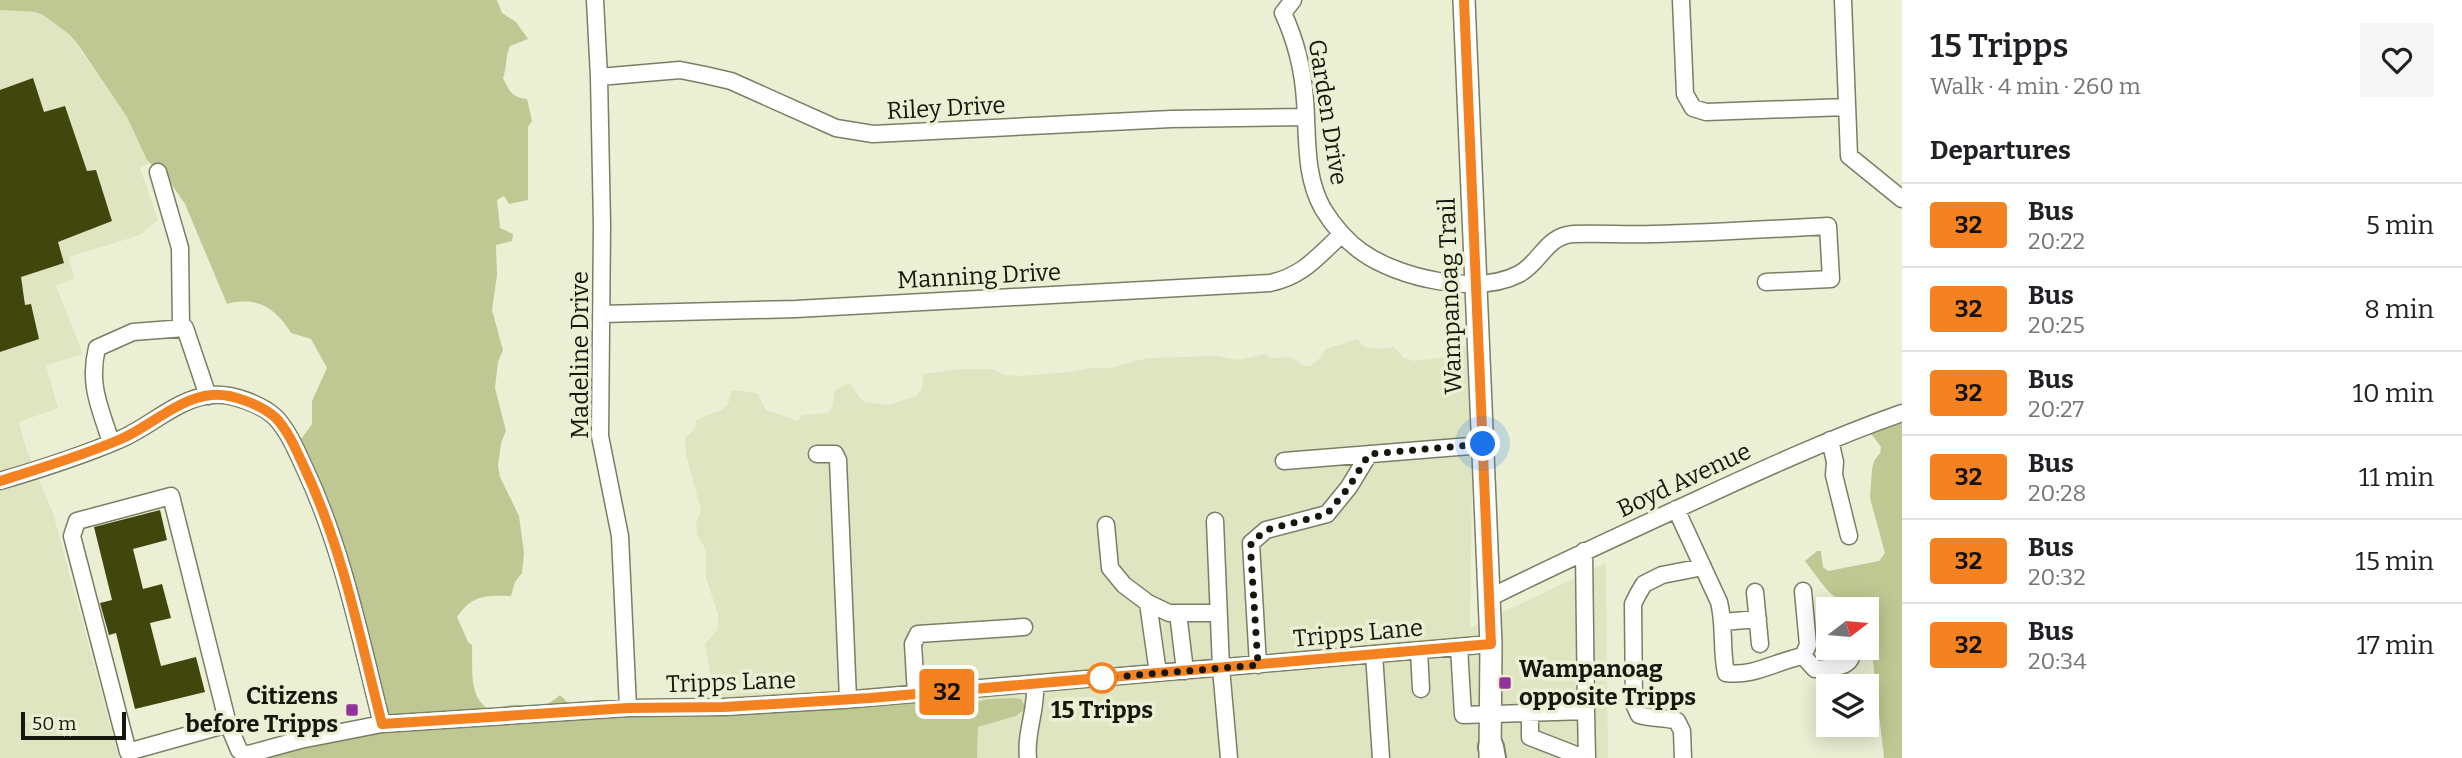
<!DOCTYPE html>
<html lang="en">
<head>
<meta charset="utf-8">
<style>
	body { margin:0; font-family:Bitter,serif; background:#f6f6f6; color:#202124; height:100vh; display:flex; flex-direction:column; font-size:26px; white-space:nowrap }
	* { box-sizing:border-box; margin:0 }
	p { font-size:23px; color:#757577 }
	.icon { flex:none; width:38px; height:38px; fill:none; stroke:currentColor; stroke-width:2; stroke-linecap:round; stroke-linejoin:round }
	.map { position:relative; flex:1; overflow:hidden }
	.panel { display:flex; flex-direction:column; background:#fff; width:560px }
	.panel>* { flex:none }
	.badge { padding:0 14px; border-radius:5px; font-size:24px; line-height:46px }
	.needle { width:46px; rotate:74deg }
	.fabs { position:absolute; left:1816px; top:597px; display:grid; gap:14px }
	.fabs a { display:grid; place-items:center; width:63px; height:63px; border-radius:0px; background:#fff; box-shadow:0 4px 18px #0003; font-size:35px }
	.scale { position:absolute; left:21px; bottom:18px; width:105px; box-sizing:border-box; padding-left:7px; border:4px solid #16180e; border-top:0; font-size:19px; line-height:24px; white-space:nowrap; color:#16180e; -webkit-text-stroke:5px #ebf0d4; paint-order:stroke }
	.you { position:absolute; width:35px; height:35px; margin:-18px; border:5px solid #fff; border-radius:50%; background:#1a73e8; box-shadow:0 0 0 10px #1a73e833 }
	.map>.badge { position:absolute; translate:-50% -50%; box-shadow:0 0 0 4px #fff }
	h2 { padding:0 28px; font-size:26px; line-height:63px }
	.round { display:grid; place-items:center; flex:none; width:74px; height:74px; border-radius:0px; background:#f6f6f6 }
	.overview { display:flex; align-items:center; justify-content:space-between; height:119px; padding:0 28px }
	h1 { font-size:33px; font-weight:600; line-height:52px }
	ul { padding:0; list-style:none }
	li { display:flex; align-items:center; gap:21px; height:84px; padding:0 28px; border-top:2px solid #e0e0e0 }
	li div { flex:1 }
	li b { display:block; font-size:26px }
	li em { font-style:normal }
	li .badge { min-width:77px; font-weight:700; text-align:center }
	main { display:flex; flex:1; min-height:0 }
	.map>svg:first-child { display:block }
</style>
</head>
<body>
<main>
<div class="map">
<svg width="1902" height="758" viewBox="0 0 1902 758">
	<rect width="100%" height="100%" fill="#ebf0d4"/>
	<path fill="#dfe5c1" d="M0,10L35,12L43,15L70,35L127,117L149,162L140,168L158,220L140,235L69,257L74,278L56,286L83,354L46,365L58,408L19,422L26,449L53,513L119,758H0Z
		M1357,339L1364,347L1376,349L1394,347L1403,357L1414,361L1447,357L1462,346L1474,348L1470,628L1606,563L1608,758H977L978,727L1016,716L962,706L963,701L980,692L702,709L700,693L711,678L705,644L718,629V614L706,578V550L697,534L696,523L701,510L686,455L685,438L695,429L696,420L721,410L728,404L732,390L757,393L766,410L797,421L802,415L828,413L832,408L835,390L850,383L859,397L865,402L888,405L916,396L922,390L923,374L961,369H991L1006,375L1021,376L1070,372L1091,368H1109L1148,358L1217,356L1238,360L1265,354L1271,358L1291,357L1304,366H1310L1319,359L1326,349Z"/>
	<path fill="#bfc892" d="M0,0H497L502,13L516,22L528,39L510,46C505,57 507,67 503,78C509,91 512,97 527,99L532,121L528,127V200L509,204L504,196L497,200L500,228L513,234L512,241L496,245L497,275L492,310L503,350L498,362L495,388L506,431L501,443L498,465L500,477L519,516L524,553L522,573L515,582L511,596C486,595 472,595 457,617L468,642L472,645C473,668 468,698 490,710C499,708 509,704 518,705C536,706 545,709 560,695L567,702L628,711L981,692L964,700L963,706L966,708C977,697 1000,699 1015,698L1021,699L1026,708L1016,716L978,727L977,758H260L384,726L296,446L312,424V401L327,368L311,339L291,333C276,308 257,296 227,304L185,204L172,185L147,160L127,117L79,46L70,35L43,15L35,12L0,10Z
		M1902,413V758H1884L1867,609C1836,609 1822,583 1805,561L1817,551H1821L1823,567L1828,571L1879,561L1885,553L1870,498L1872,469L1874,461L1880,453L1881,447L1873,436L1865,430Z"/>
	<path fill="#41460c" d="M33,78L44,112L65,106L87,171L96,170L112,221L58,242L64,263L21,277L25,305L31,304L39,339L0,352V90Z
		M160,510L167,540L133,549L143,589L162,584L171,618L150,623L161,666L196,657L205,692L135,709L116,633L109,635L100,603L112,600L94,527Z"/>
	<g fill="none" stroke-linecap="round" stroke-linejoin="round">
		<defs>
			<path id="minor" d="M595,0L599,77L602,225L600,436L620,536L628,708
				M1293,0L1283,13C1296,41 1303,69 1305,100C1308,137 1304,175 1323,209C1333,225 1346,241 1362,252C1398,278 1477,296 1519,274C1540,263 1546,236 1573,234C1599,233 1626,235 1653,234C1711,233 1769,229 1828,226L1831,279L1766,282
				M1681,0L1685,94L1693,108L1706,112L1846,107
				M1843,0L1849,156L1902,199
				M599,77L680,70L705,75L731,81L836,128L873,134L1171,119L1305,117
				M158,172L180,248L181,328
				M602,314L796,309L1270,283C1303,276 1317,257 1341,235
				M1830,440L1835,462L1834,475L1849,536
				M111,442C100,408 88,384 97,348L133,332L185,328L208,396
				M817,454H835L838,460L848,699
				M1284,461L1483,445
				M0,481C41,469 82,456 121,439C151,426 178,398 212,395C231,393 262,404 276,418C289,432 297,452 305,469C343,550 360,637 382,724
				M1676,509L1719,602C1725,625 1721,650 1726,673C1753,677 1777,661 1803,656L1808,645L1803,591
				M1215,521L1221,668L1229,758
				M1106,525L1110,568L1124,585L1148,603L1169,613H1218
				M1755,592L1760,644
				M1489,598C1551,567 1614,538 1677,509C1751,475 1825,440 1902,413
				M1148,603L1158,673
				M1178,613L1185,671
				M1722,622L1758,619
				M1459,647L1463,715L1586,711L1584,551
				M1419,651L1421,689
				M1374,654L1381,758
				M1803,656L1815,669C1832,667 1854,670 1852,648
				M1258,665L1251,543L1266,530L1327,514L1349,487L1369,454
				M916,694L913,644L918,634L1024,627
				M1586,711L1587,758
				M1530,713V737L1584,758
				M228,724L128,752L72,536L77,521L171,496L228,724L239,750L245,755L300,740L382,724L628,708L724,707L843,700L1491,644
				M1028,758C1025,732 1037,710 1035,684
				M1683,758L1682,731L1677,721C1664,717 1651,719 1639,715L1634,704L1633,604L1638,594L1644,584L1662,575L1703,567"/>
			<path id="major" d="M1464,0L1491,644L1490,758"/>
			<path id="highway" d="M1491,747L1493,758"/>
		</defs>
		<use href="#minor" stroke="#7a7e65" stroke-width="19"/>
		<use href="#major" stroke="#7a7e65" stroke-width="24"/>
		<use href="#highway" stroke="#7a7e65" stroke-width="28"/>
		<use href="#minor" stroke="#fff" stroke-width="16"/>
		<use href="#major" stroke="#fff" stroke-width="21"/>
		<use href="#highway" stroke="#fff" stroke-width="24"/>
	</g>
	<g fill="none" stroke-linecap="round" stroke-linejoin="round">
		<defs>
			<path id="line" d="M0,481C41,468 82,456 121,439C151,426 178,398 212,395C231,393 262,405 276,418C289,432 297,452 305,469C343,550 360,638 382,724L628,708L724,707L870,698L1491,644L1464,0"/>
		</defs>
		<use href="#line" stroke="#fff" stroke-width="16"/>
		<use href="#line" stroke="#f58220" stroke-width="10"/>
		<path stroke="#16180e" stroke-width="7" stroke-dasharray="0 12.6" d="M1102,678L1258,665L1251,556V543L1266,530L1327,514L1349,487L1369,454L1483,444"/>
	</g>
	<circle fill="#fff" stroke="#f58220" stroke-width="3.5" cx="1102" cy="678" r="14"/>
	<g fill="#94339b" stroke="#ebf0d4" stroke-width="2.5">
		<rect x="1498" y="676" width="14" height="14" rx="3.5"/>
		<rect x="345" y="703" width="14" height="14" rx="3.5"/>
	</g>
	<g text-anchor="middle" stroke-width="7" stroke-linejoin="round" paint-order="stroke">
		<g font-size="24" fill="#16180e" stroke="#ebf0d4">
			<text transform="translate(946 108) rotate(-3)" y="8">Riley Drive</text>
			<text transform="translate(1328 112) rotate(81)" y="8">Garden Drive</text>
			<text transform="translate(979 276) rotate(-3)" y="8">Manning Drive</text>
			<text transform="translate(1450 296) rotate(-92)" y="8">Wampanoag Trail</text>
			<text transform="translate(580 355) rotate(-90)" y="8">Madeline Drive</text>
			<text transform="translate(1684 480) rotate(-25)" y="8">Boyd Avenue</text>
			<text transform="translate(1358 633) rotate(-5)" y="8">Tripps Lane</text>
			<text transform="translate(731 682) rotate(-2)" y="8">Tripps Lane</text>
		</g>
		<g font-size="24" font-weight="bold" fill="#16180e" stroke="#ebf0d4" text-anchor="start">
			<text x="1519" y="677">Wampanoag<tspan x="1519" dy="28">opposite Tripps</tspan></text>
			<text x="338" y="704" text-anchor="end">Citizens<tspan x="338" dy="28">before Tripps</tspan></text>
		</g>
		<g font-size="24" font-weight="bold" fill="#16180e" stroke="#ebf0d4">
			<text x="1102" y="718">15 Tripps</text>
		</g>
	</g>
</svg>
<div class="fabs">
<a><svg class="needle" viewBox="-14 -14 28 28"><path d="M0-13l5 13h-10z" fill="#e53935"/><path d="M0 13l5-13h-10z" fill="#757577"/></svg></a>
<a><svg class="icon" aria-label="layers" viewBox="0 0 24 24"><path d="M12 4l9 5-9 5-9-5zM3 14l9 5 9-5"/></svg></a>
</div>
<div class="scale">50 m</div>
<div class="you" style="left:1483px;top:444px"></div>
<b class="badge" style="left:947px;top:692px;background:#f58220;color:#111">32</b>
</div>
<section class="panel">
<div class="overview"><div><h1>15 Tripps</h1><p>Walk · 4 min · 260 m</p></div><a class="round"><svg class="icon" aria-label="heart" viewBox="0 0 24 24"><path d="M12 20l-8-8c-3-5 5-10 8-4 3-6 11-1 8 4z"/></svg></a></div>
<h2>Departures</h2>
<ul>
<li><span class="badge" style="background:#f58220;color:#111">32</span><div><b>Bus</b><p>20:22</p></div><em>5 min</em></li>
<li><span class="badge" style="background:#f58220;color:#111">32</span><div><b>Bus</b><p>20:25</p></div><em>8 min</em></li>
<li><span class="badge" style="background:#f58220;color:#111">32</span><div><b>Bus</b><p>20:27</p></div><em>10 min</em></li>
<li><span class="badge" style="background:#f58220;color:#111">32</span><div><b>Bus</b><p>20:28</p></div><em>11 min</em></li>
<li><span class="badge" style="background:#f58220;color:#111">32</span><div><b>Bus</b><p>20:32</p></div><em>15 min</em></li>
<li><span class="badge" style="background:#f58220;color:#111">32</span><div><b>Bus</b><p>20:34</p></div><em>17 min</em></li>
</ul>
</section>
</main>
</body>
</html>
